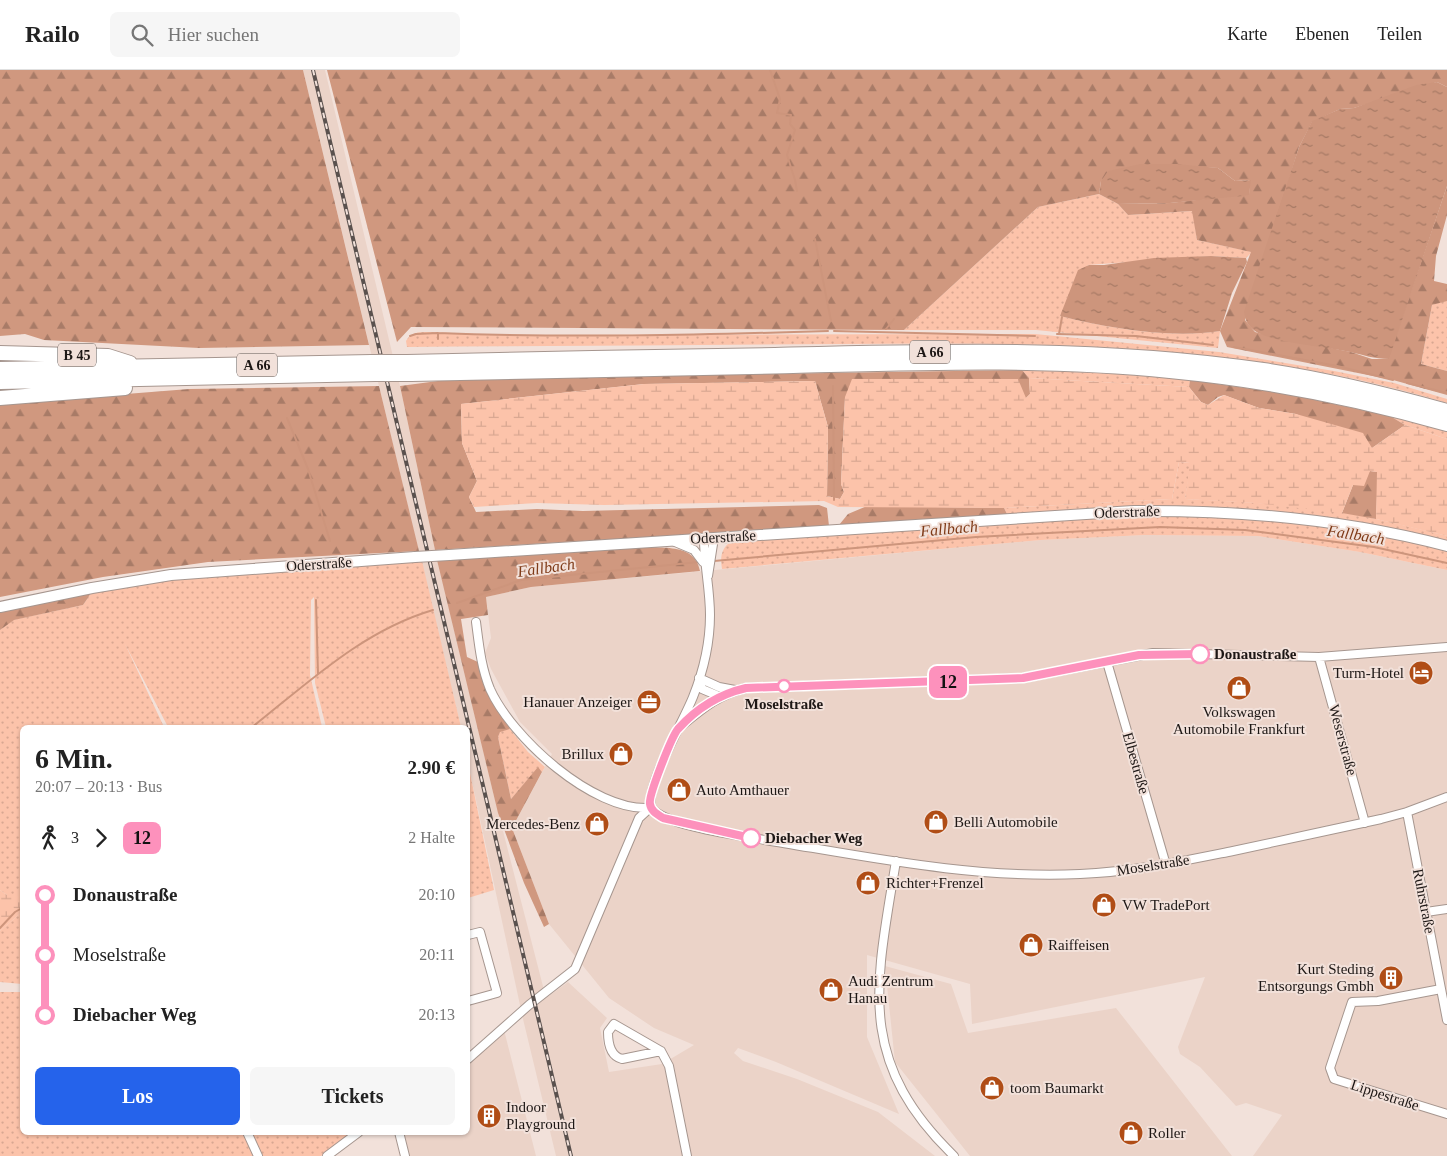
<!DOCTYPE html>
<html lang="de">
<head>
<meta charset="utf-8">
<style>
	body { margin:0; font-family:Georgia,serif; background:#f6f6f6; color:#222; height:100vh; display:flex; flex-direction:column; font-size:19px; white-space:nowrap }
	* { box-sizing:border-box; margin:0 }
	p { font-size:16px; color:#767676 }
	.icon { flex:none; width:28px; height:28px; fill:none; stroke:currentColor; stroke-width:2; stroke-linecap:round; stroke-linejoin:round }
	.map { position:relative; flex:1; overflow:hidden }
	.side { position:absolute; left:20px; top:655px; width:450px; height:410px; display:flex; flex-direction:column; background:#fff; border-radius:8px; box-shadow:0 1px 4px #0004 }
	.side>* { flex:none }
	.badge { padding:0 10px; border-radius:8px; font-size:18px; line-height:32px }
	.map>.badge { position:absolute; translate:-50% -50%; box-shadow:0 0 0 2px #fff }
	.legs { display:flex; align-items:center; gap:8px; height:55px; padding:0 15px; font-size:16px }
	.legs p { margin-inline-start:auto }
	.headline { display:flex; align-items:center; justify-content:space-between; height:85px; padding:0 15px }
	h1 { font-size:28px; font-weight:700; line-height:38px }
	.cta { display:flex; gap:10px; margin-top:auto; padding:10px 15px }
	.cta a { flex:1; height:58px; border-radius:8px; background:#2563eb; color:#fff; font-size:20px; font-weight:700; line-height:58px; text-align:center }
	.cta a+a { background:#f6f6f6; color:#222 }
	ul { padding:0 15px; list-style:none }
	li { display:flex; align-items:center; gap:18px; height:60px; font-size:19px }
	li i { display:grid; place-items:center; width:8px; height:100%; margin:0 6px; background:currentColor }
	li i::after { content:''; width:12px; height:12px; margin:-6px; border:4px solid; border-radius:50%; background:#fff }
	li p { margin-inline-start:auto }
	li:first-child i { background:linear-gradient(#0000 50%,currentColor 0) }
	li:last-child i { background:linear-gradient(currentColor 50%,#0000 0) }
	header { display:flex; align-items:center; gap:30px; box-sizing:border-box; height:70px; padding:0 25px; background:#fff; border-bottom:1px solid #e0e0e0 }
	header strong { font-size:24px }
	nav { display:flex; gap:28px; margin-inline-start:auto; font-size:18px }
	.search { width:350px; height:45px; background:#f6f6f6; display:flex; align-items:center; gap:12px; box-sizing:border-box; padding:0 18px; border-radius:8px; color:#767676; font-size:19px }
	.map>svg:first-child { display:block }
</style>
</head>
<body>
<header>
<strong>Railo</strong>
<div class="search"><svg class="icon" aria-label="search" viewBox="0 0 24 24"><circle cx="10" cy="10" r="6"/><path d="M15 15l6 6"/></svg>Hier suchen</div>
<nav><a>Karte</a><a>Ebenen</a><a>Teilen</a></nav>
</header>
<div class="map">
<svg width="1447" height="1086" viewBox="0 0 1447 1086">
	<defs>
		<pattern id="green-dots" width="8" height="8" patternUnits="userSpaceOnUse" patternTransform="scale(1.25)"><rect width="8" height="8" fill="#fcc3aa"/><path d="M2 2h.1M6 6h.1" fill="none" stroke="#d8a791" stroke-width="1.8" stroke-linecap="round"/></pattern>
		<pattern id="forest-firs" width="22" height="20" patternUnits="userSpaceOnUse" patternTransform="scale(1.25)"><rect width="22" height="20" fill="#d0987f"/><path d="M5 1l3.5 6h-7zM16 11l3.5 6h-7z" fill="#a87b67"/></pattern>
		<pattern id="wetland-marsh" width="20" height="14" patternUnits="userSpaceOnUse" patternTransform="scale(1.25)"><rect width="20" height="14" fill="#fcc3aa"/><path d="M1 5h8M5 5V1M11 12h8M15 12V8" fill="none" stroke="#d8a791"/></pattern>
		<pattern id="water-ripples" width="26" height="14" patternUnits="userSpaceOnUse" patternTransform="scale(1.25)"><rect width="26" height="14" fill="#cd957c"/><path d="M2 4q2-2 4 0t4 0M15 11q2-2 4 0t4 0" fill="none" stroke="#a67964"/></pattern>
	</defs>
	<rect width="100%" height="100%" fill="#f2e1da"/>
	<path fill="#ebd3c8" d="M303,0H325L400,316L435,480L494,726L546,928L568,912L607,948L600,958L609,1002L662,994L694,975L654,958L609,928L549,854L512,758L552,684L520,652L491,599L485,583L491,568L486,527L531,517L1041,470L1145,465L1258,466L1360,482L1447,500V1086H1253L1282,1045L1246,1033L1236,1036L1200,997L1180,984L1178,977L1205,907L972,954L970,914L867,885V967L899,1044L776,992L738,978L734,983L743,991L797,1009L878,1042L935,1086H556L523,949L468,693V658L461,657Z
		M885,896L951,914L968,963L1116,938L1232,1086H970L895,992Z
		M504,960L536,1086H408L402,1063L468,1062V991Z"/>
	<path fill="url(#green-dots)" d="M1099,124L1118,134L1128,145L1193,141L1197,170L1252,182L1246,188L1211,186L1088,195L1060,246C1110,258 1168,269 1220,261L1218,278L1036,260H904L1038,137Z
		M1444,231H1447V301L1421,294L1432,235Z
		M428,262L499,265L1035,264L1219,282L1334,301L1394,313L1447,329V333C1246,272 1046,272 838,274C695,275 551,276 407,277L406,271C411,262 418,262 428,262Z
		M1022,300L1120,304L1190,310L1189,317L1029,308Z
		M1390,346L1447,361V369L1405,355Z
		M1179,392L1191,393L1185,429C1249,432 1314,435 1376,449C1400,454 1423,460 1447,466V471C1373,454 1295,440 1219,437C1148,435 1077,439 1007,444L1004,438L1172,429Z
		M1133,444L1244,446L1344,458L1447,479V500L1360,482L1258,466L1145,465L1041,470L722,499C720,487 721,478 732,471Z
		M422,491L461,657H326L315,613L314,527L311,530L310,605L322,657H168L125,574L164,657L22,658V825H7L0,820V560L13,550L83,535L91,523L171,510Z
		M510,659L528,682L545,697L542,702L538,698L511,729L498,667L500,661Z
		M468,693L494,820L468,828Z
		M22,842V914L0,912V861Z
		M0,922H22V1062L245,1063L256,1086H0Z
		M249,1063H351L321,1086H261Z"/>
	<path fill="url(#forest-firs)" d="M0,0H303L369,275L199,278L44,270L25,264L0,266Z
		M327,0H1447V17L1437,12L1354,38L1340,39L1312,52L1299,77L1245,250L1255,262L1270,266L1351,282L1372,289H1388L1447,116V145L1436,186L1434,211L1447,214V231L1432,235L1421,294L1447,301V325L1393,310L1227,277L1220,261L1251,182L1197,170L1192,141L1128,145L1118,134L1170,133L1249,124L1250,110L1235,111L1218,98L1198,97L1101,111L1099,124L1038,137L904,260L411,257L397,272Z
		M1022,300L1029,308L1030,324L1026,328L845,327L841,414L844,422L840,429L827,426L828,357L815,311L644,314L461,334L462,373L477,411L469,427L476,442L537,439L583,441L819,435L827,438L829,456L435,480L400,316L453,309Z
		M1190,310L1288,324L1390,346L1405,355L1372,378L1296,344L1259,338L1224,325L1218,327L1208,335L1201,332L1189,317Z
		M379,316L419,481L208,492L103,507L0,527V334L189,319Z
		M1370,401L1378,402L1376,449L1342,443L1353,415Z
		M867,436L1004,438L1007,444L839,455L848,444Z
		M632,476C654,480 695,470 700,501L531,517L486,527L488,545L461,549L467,587L478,592L484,613L510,659L500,662L498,667L511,729L538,697L542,702L512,758L549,854L544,857L524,813L498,743L437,490Z
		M91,523L83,535L14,550L0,560V540Z"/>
	<path fill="url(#wetland-marsh)" d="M1029,308L1189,317L1201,332L1208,335L1224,325L1259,338L1296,344L1363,363L1372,378L1405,355L1447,369V466L1376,449L1377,402L1370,401L1364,416L1353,415L1342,443L1255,433L1185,429L1190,393L1179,392L1172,429L1004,438L838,437L824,431L604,435L537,433L474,437L469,427L477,411L462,373L461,334L644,314L815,311L828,357L827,426L840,429L844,422L841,414L845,327L852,309H1018L1026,328L1030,324Z
		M0,820L7,825H22V842L0,861Z"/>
	<path fill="url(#water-ripples)" d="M1437,12L1447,17V116L1389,289C1374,289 1364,285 1350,282C1328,277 1272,273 1255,261C1248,256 1245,250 1244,242L1299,77L1312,51L1340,39L1354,38L1416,15Z
		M1140,94H1177L1218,98L1235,111L1251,110L1249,125L1243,126L1170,133L1118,134L1099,124L1101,111L1108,101Z
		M1211,186L1246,188L1247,192L1232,223L1220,261C1170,269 1109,258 1060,246L1078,200L1089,195H1104L1154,188Z"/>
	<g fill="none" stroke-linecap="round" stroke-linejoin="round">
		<path stroke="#cd957c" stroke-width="2" d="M770,0L780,29L777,43L791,45L790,54L795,60L787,85L795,110L797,121
			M815,169L831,251
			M886,259L894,249
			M834,261L1035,266
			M438,263C568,268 698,265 828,261
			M1057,264L1136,266L1213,275
			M1059,264L1062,247
			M410,266L416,264L438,263V269
			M1234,277L1337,296L1393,310
			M1407,313L1447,323
			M833,316L834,430
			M287,348L308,399L330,471
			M714,491L976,467L1160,457L1245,460L1374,477L1447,493
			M316,530L318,604
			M457,533L521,510L699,492
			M251,658C308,613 362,561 433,540
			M0,858L15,842L22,838"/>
		<defs>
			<path id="minor" d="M704,469C704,494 710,519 710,545C710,573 703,602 693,627C684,650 645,717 651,737C663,756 742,766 765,770C869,787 974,809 1080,804C1132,802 1183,791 1233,781C1282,770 1332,760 1381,749L1407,742L1447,727
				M675,472L694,480L703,492
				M708,506L714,468
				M476,552C479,575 481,597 490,619C512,668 593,741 649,738
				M1319,587L1365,753
				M1107,592L1166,795
				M699,608L719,617L735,620
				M699,608L702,619L721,627
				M680,657C701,640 719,624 746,618L1023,608L1153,583L1319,587L1447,577
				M1407,742L1447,950
				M896,791C876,914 855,990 954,1086
				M1426,842L1447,839
				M468,865L480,862L497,923L468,931
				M1441,919L1378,931L1352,932L1330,998L1334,1009L1447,1044
				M661,981L622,989C610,986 608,973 608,962L614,954L661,981L669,996L687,1086
				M468,989L529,935L575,899L639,748L651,737
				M247,1062L258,1086
				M399,1062L405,1086
				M327,1086L359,1062"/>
			<path id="tertiary" d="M449,485L1133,441C1239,440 1344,449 1447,476
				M0,537L92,518L171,505L415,487"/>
			<path id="motorway" d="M0,283L108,286L130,293
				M407,292C530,289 652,287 775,285C937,281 1101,276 1263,300C1325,309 1386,324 1447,341
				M0,299L372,292
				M411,304C539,301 666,299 793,296C918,293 1045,288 1170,301C1264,310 1356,328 1447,354
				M0,312L375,304
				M0,328L125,318"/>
		</defs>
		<use href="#minor" stroke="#a6968f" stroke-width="10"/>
		<use href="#tertiary" stroke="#a6968f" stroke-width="12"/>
		<use href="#motorway" stroke="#a6968f" stroke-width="16"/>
		<use href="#minor" stroke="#fff" stroke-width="8"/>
		<use href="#tertiary" stroke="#fff" stroke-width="10"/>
		<use href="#motorway" stroke="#fff" stroke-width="14"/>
		<defs>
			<path id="rail" d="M313,0L571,1086"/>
		</defs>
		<use href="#rail" stroke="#5a514e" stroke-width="4"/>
		<use href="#rail" stroke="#f2e1da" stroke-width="2" stroke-dasharray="5.5" stroke-linecap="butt"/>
		<defs>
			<path id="tertiary-bridge" d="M415,487L449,485"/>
			<path id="motorway-bridge" d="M372,292H407
				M375,304H411"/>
		</defs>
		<use href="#tertiary-bridge" stroke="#a6968f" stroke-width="12" stroke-linecap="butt"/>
		<use href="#motorway-bridge" stroke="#a6968f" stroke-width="16" stroke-linecap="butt"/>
		<use href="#tertiary-bridge" stroke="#fff" stroke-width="10"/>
		<use href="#motorway-bridge" stroke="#fff" stroke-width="14"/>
	</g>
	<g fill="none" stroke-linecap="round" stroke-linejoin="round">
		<defs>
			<path id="line-1" d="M751,768L663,748C657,744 651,741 650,734C648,726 672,666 678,659C696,639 720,624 746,618L1023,608L1139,585L1200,584"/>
		</defs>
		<use href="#line-1" stroke="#fff" stroke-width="11"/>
		<use href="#line-1" stroke="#fd91bc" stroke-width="8"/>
	</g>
	<defs>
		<symbol id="hotel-disc" viewBox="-11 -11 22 22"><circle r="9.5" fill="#b04d16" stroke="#f2e1da"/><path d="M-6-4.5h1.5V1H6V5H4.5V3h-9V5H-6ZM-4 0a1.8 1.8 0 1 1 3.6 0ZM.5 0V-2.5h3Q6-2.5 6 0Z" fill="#fff"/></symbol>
		<symbol id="shop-disc" viewBox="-11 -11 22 22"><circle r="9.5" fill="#b04d16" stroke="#f2e1da"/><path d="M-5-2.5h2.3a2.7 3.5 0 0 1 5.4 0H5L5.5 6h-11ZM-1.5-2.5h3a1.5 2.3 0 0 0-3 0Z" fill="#fff"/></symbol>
		<symbol id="office-disc" viewBox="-11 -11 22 22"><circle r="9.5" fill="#b04d16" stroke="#f2e1da"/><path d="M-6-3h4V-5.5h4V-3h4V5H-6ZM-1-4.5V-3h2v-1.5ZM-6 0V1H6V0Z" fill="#fff"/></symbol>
		<symbol id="building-disc" viewBox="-11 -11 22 22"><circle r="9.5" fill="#b04d16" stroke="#f2e1da"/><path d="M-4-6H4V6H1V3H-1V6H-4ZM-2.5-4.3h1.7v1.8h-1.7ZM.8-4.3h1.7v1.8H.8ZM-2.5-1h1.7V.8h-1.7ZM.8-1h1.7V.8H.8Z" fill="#fff"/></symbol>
	</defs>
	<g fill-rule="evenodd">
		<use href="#hotel-disc" x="1407" y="589" width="28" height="28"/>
		<use href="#shop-disc" x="1225" y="604" width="28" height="28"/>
		<use href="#office-disc" x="635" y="618" width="28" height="28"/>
		<use href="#shop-disc" x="607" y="670" width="28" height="28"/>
		<use href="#shop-disc" x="665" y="706" width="28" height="28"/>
		<use href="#shop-disc" x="922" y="738" width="28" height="28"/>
		<use href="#shop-disc" x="583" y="740" width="28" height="28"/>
		<use href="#shop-disc" x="854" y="799" width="28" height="28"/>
		<use href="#shop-disc" x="1090" y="821" width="28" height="28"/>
		<use href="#shop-disc" x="1017" y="861" width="28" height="28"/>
		<use href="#building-disc" x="1377" y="894" width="28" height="28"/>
		<use href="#shop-disc" x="817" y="906" width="28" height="28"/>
		<use href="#shop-disc" x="978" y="1004" width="28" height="28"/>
		<use href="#building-disc" x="475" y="1032" width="28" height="28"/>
		<use href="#shop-disc" x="1117" y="1049" width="28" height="28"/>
	</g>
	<g fill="#fff" stroke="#fd91bc" stroke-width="2.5">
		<circle cx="1200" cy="584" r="9"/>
		<circle cx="784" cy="616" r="6"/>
		<circle cx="751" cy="768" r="9"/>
	</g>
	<g text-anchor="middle" stroke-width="4" stroke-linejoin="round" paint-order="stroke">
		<g fill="#f2e1da" stroke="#5d5450" stroke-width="1">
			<rect x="910" y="270.5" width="40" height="23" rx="4"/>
			<rect x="58" y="273.5" width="38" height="23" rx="4"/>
			<rect x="237" y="283.5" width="40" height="23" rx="4"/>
		</g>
		<g font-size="14" font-weight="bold" fill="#1d1715">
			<text x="930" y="287">A 66</text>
			<text x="77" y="290">B 45</text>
			<text x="257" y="300">A 66</text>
		</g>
		<g font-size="15" fill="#1d1715" stroke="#f2e1da">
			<text transform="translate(1127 442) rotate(-2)" y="5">Oderstraße</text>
			<text transform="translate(723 467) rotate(-3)" y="5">Oderstraße</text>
			<text transform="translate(319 494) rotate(-4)" y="5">Oderstraße</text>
			<text transform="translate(1343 670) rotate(75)" y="5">Weserstraße</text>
			<text transform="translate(1136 693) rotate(74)" y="5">Elbestraße</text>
			<text transform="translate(1153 795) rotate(-9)" y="5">Moselstraße</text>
			<text transform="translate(1424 831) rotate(79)" y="5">Ruhrstraße</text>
			<text transform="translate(1385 1025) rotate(18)" y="5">Lippestraße</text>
		</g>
		<g font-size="15" font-weight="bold" fill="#1d1715" stroke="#f2e1da" text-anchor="start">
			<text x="1214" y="589">Donaustraße</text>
			<text x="784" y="639" text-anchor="middle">Moselstraße</text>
			<text x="765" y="773">Diebacher Weg</text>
		</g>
		<g font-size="15" fill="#1d1715" stroke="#f2e1da" text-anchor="start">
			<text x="1404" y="608" text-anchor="end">Turm-Hotel</text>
			<text x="632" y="637" text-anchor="end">Hanauer Anzeiger</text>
			<text x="1239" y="647" text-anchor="middle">Volkswagen<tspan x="1239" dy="17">Automobile Frankfurt</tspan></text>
			<text x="604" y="689" text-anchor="end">Brillux</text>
			<text x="696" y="725">Auto Amthauer</text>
			<text x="954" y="757">Belli Automobile</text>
			<text x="580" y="759" text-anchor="end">Mercedes-Benz</text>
			<text x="886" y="818">Richter+Frenzel</text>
			<text x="1122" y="840">VW TradePort</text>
			<text x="1048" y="880">Raiffeisen</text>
			<text x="1374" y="904" text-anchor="end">Kurt Steding<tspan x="1374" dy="17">Entsorgungs Gmbh</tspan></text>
			<text x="848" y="916">Audi Zentrum<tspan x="848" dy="17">Hanau</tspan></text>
			<text x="1010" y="1023">toom Baumarkt</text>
			<text x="506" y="1042">Indoor<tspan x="506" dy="17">Playground</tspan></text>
			<text x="1148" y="1068">Roller</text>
		</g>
		<g font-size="16" font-style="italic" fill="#7f3a17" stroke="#f2e1da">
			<text transform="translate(949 458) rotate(-5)" y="6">Fallbach</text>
			<text transform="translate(1356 464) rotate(9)" y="6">Fallbach</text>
			<text transform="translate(546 497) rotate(-8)" y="6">Fallbach</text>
		</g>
	</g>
</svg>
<b class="badge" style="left:948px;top:612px;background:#fd91bc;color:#111">12</b>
<section class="side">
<div class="headline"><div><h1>6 Min.</h1><p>20:07 – 20:13 · Bus</p></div><b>2.90 €</b></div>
<div class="legs"><svg class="icon" aria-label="walk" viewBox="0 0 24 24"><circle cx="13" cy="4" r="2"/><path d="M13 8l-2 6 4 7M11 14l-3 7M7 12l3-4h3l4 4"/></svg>3<svg class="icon" aria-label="forward" viewBox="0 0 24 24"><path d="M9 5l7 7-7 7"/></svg><b class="badge" style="background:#fd91bc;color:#111">12</b><p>2 Halte</p></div>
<ul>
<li><i style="color:#fd91bc"></i><b>Donaustraße</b><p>20:10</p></li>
<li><i style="color:#fd91bc"></i><span>Moselstraße</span><p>20:11</p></li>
<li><i style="color:#fd91bc"></i><b>Diebacher Weg</b><p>20:13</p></li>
</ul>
<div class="cta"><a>Los</a><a>Tickets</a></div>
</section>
</div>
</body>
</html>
